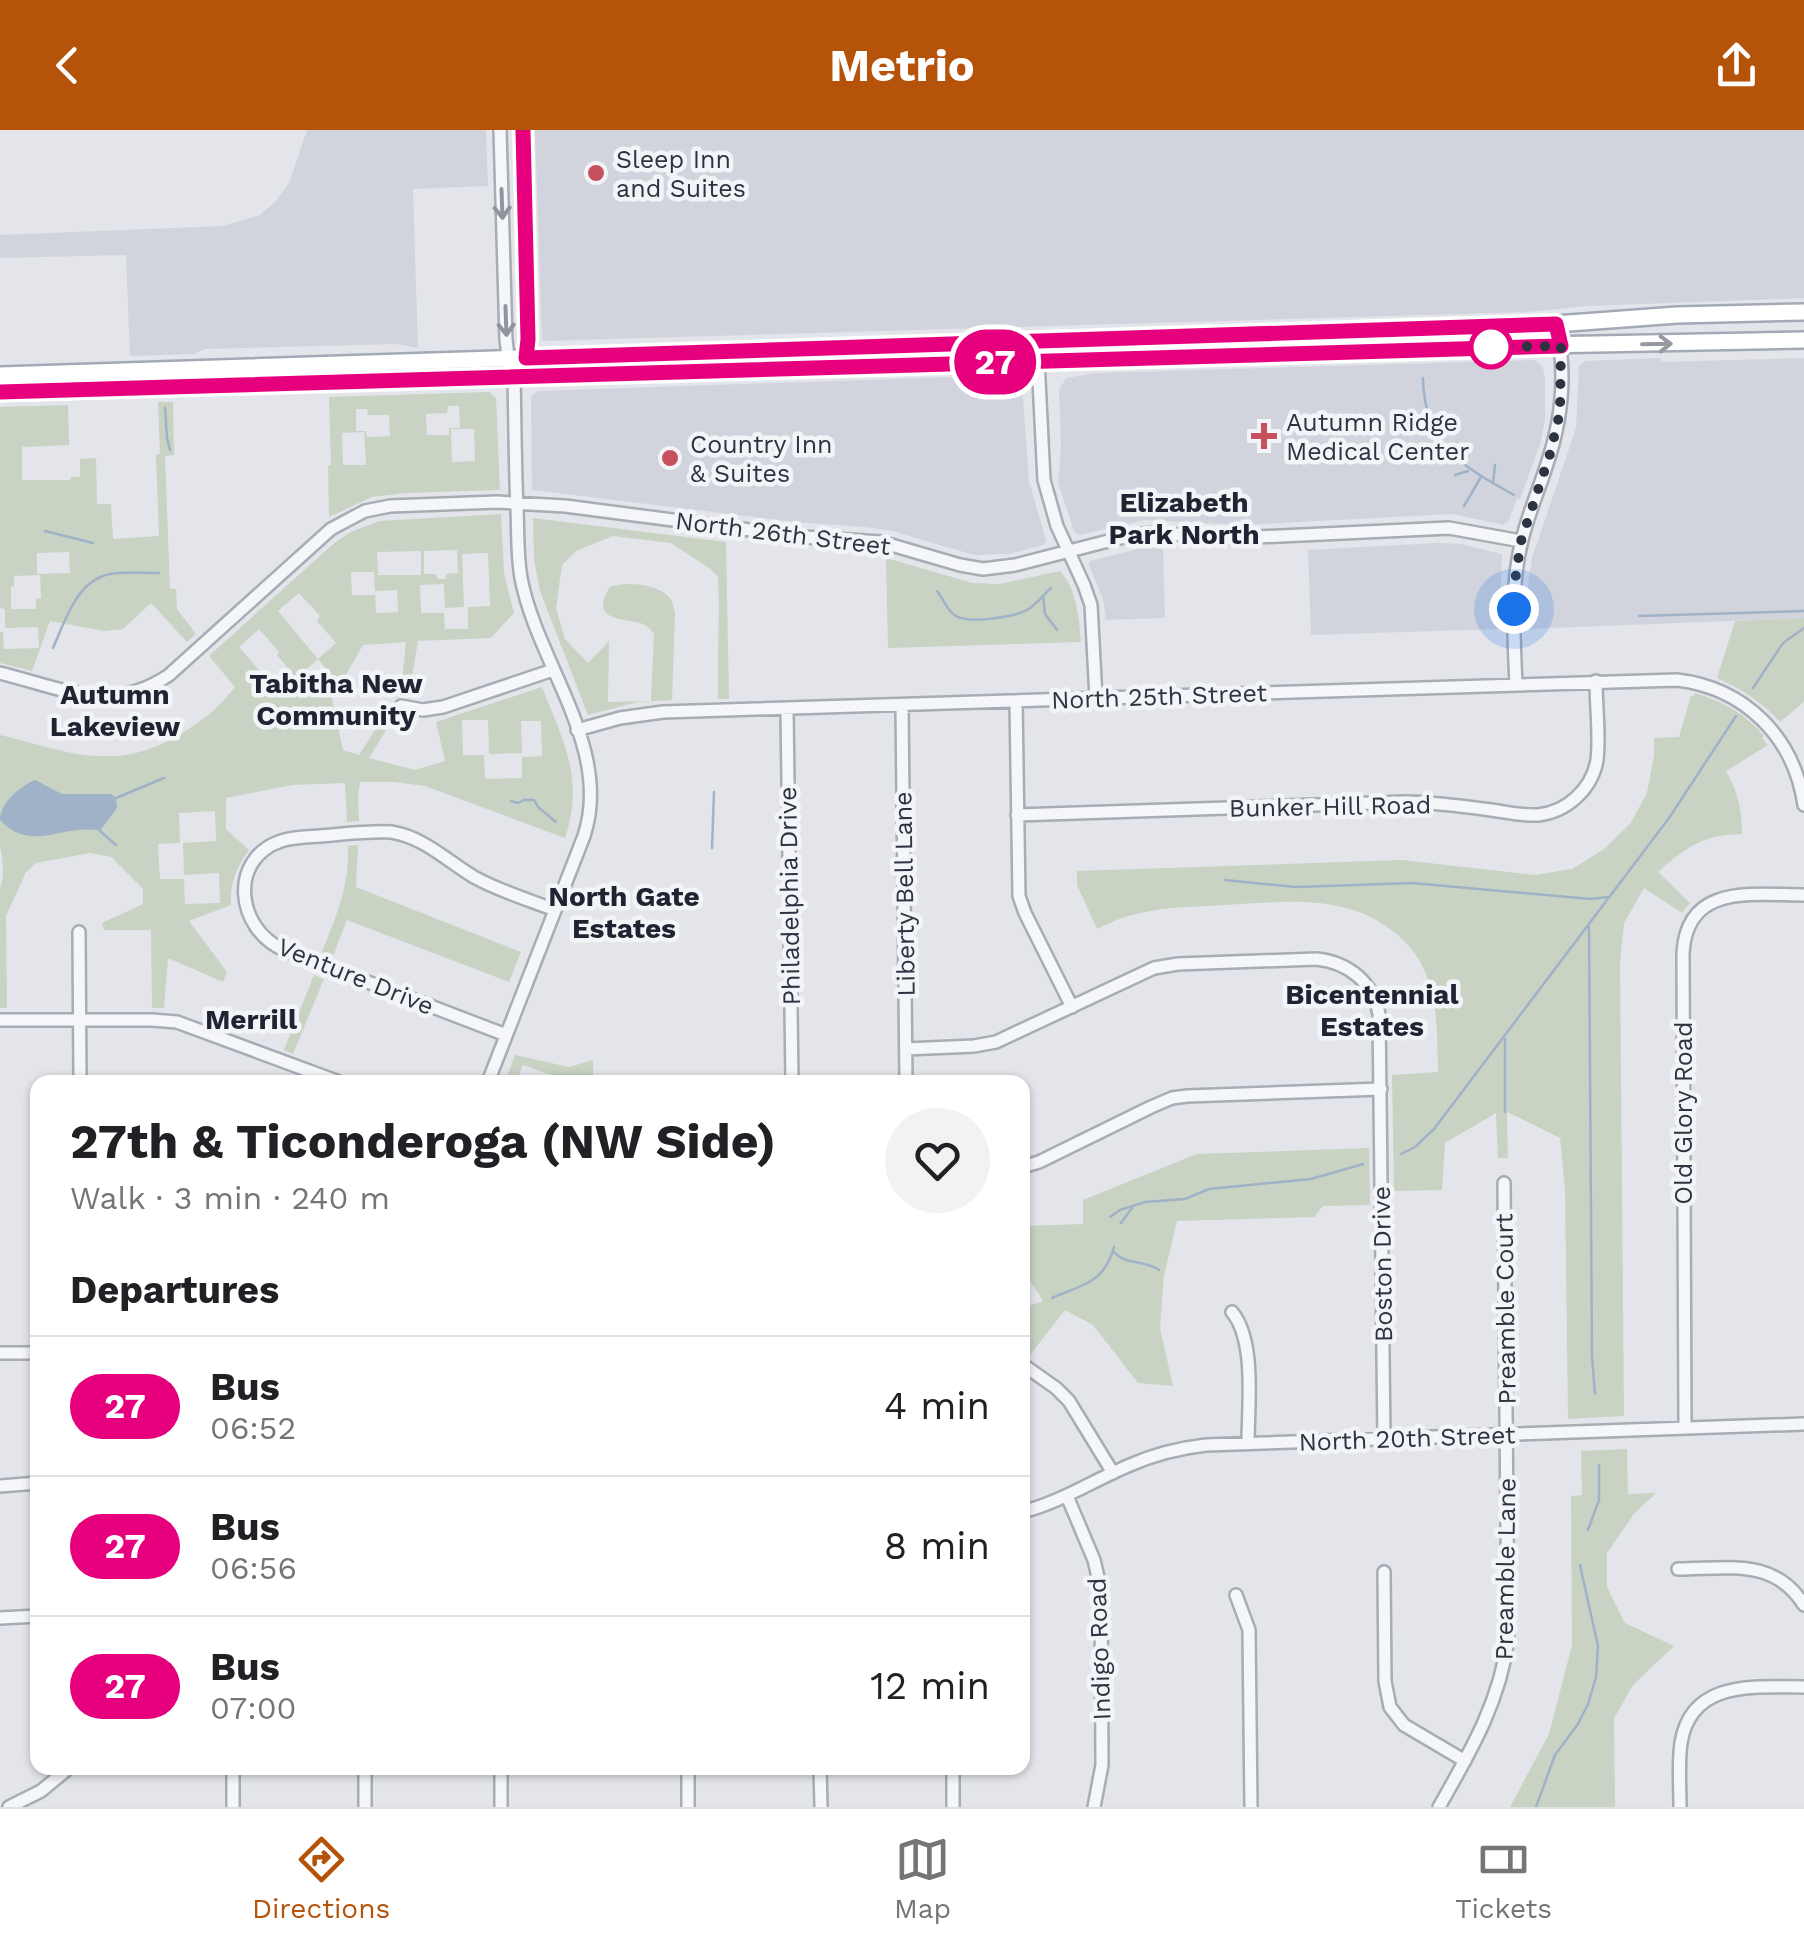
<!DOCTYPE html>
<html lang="en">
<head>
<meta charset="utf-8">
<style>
	body { margin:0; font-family:"Work Sans",sans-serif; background:#f2f2f2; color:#202124; height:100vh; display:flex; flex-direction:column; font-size:38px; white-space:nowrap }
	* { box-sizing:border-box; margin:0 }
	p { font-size:32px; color:#757577 }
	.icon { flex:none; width:55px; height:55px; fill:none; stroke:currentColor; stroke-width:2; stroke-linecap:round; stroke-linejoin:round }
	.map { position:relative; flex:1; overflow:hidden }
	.drawer { position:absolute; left:30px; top:945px; width:1000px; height:700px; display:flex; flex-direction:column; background:#fff; border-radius:20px; box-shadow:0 2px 8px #0004 }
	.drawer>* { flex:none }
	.badge { padding:0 20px; border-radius:32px; font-size:35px; line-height:65px }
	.you { position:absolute; width:50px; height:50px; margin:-25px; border:8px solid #fff; border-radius:50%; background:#1a73e8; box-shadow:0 0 0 15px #1a73e833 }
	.map>.badge { position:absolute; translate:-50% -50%; box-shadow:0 0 0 5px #fff }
	h2 { padding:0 40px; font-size:38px; line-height:90px }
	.round { display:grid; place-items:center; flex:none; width:105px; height:105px; border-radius:52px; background:#f2f2f2 }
	.head { display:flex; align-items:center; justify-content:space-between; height:170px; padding:0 40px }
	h1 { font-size:48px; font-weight:700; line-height:75px }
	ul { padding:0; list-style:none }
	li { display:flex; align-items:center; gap:30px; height:140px; padding:0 40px; border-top:2px solid #e0e0e0 }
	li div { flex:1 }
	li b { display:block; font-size:38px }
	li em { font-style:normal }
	li .badge { min-width:110px; font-weight:700; text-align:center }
	header { display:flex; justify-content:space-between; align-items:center; height:130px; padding:0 40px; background:#b45309; color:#fff; font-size:45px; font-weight:700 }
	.tab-bar { display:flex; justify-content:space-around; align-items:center; height:140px; border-top:2px solid #e0e0e0; background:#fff; font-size:28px; color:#757577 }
	.tab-bar a { display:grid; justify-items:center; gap:5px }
	.tab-bar .on { color:#b45309 }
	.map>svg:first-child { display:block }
</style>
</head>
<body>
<header><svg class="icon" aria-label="back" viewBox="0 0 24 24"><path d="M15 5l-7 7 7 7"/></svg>Metrio<svg class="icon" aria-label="share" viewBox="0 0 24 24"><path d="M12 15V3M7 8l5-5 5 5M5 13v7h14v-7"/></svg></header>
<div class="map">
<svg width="1804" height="1677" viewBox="0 0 1804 1677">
	<rect width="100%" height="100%" fill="#e3e5ea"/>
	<path fill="#d1d4dc" d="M307,0H486L488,56L413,59L418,218L395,214L205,219L194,224L130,226L126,125L0,128V105L222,96L260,85L276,71L289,53Z
		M535,0H1804V168L1588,176L1527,182L542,211Z
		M1660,228L1661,232L1804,228V488L1528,499L1527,462L1532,428L1576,298L1579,236L1585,231Z
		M1535,230L1543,237L1545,251V289L1541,311L1520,369H1517L1508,392L1503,395L1453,384L1243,395L1145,390L1079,405L1074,401L1058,353L1061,318L1059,260L1066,248L1096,243Z
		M1009,245L1022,254L1029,351L1046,410L1043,415L1009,424L974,425L892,401L864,397L795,392L532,360L531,266L538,261Z
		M1437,413L1460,414L1502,424L1499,499L1311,505L1308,420Z
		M1145,417H1163L1165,488L1106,490L1103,469L1089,435L1090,431Z"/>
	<path fill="#c8d3c4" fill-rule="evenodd" d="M917,224L918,226L899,229L628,236L663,232Z
		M489,262L496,268L500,360L407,363L372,367L329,387L328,336L331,335L329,267ZM448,276H459L460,298H449V305H427L426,284L447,283ZM356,279H367L368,285H389L390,306L367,307L366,301H356ZM474,299L475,331L452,332L451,299ZM364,302L366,335H343L342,303Z
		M158,272H173L174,325L165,326L170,459H176L177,479L196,504L187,512L151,473L123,499L104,501L50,491L32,541L0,533V502H3L4,519L39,518L38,497L5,498V479L0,478V277L68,275L69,315L22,317V350H70L71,347H80V329L96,328L97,374H111L113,409L159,406L156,325L160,324ZM69,422L70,443L37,444V423ZM40,445L41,468L36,469V479H11V457L14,456V446Z
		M501,384L504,444L514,483L491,508L418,511L411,553L402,552L406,512L363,515L332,569L343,620L359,625L381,591L388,597L369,628L415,640L445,631L436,592L542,557C563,611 585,648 565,708L425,656L394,652H360L358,668L359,691L347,692L345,653L292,655L226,668V699L249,720C236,737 230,754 231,775L189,791L227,842L223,852L168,828L164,878H152L151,800H104L102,793L143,774V759L111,727L90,723L36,733L26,742L6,786L7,878H0V759C5,744 3,731 0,716V605C69,622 116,644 182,603C203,591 220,576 235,557L209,526L333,414L351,402L379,391ZM457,420L458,443L446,444V449H437L436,444H424V421ZM421,421V445H378L377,422ZM488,423L490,476L468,477V499H445L444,483H421L420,455L444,454L445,478L464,477L462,424ZM351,442H374L375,461L397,460L398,482L376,483L375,465H352ZM299,463L320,486L317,491L336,513L318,529L278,481ZM259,499L279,522L277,525L296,548L277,565L257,543L259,540L239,517ZM318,529L332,546L310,564L297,548ZM462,590H488L489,624L522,623L521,591H541L542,626L522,627V648L485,649L484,625H463ZM215,681L216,711L183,713L184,745L219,743L220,773L185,774L184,749H160L158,714L180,713L179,683Z
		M533,388L726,412L729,569H718C717,526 720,489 718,446L709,438L671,413L613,406L576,421L562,435L556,478L565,509L588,533L609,511L608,572L651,571L654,504C648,497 649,496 640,493C620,488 589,490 610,457C624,451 657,454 668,466C673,471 673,476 675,483L672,570L638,572L588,585L540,461L534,430Z
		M886,428L973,453L1000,454L1060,441C1077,459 1079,488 1081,512L888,518Z
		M1804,488V572L1780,592C1761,571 1741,559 1717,548L1735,491Z
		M1695,563C1722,571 1746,584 1764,606L1762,608L1768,615L1726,641C1738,663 1742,679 1742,704C1704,704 1685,718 1658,742L1690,773L1682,783L1644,758L1624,793L1620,832L1624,1286L1568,1289L1565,1059L1560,1008L1507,982L1508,1028H1498L1496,983L1445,1013L1442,1060L1394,1061L1392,945L1438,942C1437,902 1439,858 1415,824C1402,805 1375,786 1353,780C1311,767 1267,773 1224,775C1191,777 1156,777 1125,787C1115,790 1106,795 1097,799L1077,755V741L1402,730L1535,745L1572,739L1603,720L1630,694L1647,663L1654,625V608L1679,607L1691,566H1694Z
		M358,715L356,757L521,822L509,852L347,790L333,826L322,822C336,786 350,755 348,716Z
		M314,845L324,849L293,924L284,920Z
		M515,925L569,937L593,930V952H566V950L523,935L516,952H505Z
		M1369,1018L1370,1075L1323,1076L1314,1087L1177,1091L1164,1146L1160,1198L1173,1256L1138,1253L1093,1195L1065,1180L1030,1225L1023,1220V1178L1043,1171L1023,1140V1096L1083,1094V1070L1197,1024Z
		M1627,1319L1628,1364L1656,1363L1634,1384L1607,1423V1457L1625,1493L1674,1516L1633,1555L1614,1588L1615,1677H1510L1549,1604L1572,1515L1571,1366L1582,1365L1581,1321Z"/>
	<path fill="#a0b2c8" d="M35,650L62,664H111L116,668L117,678L100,701C64,693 32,724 0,690C0,673 20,656 35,650Z"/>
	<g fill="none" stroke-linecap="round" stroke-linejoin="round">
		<path stroke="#a0b2c8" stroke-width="2.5" d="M1423,248C1424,315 1462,336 1514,365
			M165,278L167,308L170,320
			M1433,291L1445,285
			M1455,345L1468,341
			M1493,353L1495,335
			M1464,376L1481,347
			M45,401L93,413
			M937,461C943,468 947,481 956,486C969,494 1014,487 1027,480C1036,475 1043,465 1051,458
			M1043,466L1045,484L1057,500
			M1639,486L1804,481
			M53,518C65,491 77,450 110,444C126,441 143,443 159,443
			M1753,558L1783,513L1804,498
			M116,668L164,648
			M511,671L518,673L524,670H534L538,677L556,692
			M100,701L116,715
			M712,718L714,662
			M1225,750L1296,757L1412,753L1590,769L1608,767
			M1589,797L1592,1227L1595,1264
			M1505,909V982
			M258,952L262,948
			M1401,1024L1415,1017L1434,999L1669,688L1736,586
			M1110,1087L1120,1080L1145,1072L1185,1069L1209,1059L1311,1049L1363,1034
			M1121,1093L1132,1078
			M1114,1122C1126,1136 1144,1129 1159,1140
			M1052,1168C1081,1155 1104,1154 1114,1117
			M1588,1400L1599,1370V1335
			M1536,1677L1555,1625L1578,1594L1588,1574L1596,1547L1598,1516L1580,1435"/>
		<defs>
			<path id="minor" d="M1037,210L1044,350L1057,396L1084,455L1091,475L1096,568
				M514,247L524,232L528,209L523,0
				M0,543C61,558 111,585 169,545L331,399L365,381L390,376L497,372L565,376L804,407L881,412L960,435L983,439L1015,435L1120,408L1147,403L1236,408L1449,398L1521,411
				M1516,555C1514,507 1510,457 1522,410C1528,385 1538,362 1546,337C1562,291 1567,242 1556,194
				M1016,571L1019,766L1025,783L1072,877
				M902,575L906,952
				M401,576L423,580L443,577L553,540
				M787,579L792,952
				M577,600L620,588L663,582L1677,550C1745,558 1794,607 1804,675
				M1017,685L1404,672C1433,672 1462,676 1491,680C1506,682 1522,686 1538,685C1567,682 1592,659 1597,630C1600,605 1596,577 1596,551
				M79,802L80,952
				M0,890H152L177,892L339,952
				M506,905L284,820C236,799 228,729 281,711C293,707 308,707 320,706C344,704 368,701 391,702C424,707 447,731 474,747C499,761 529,770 555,780
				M906,919L974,916L996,912L1154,838L1178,834L1316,829C1348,832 1373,852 1379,884L1384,1309
				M488,952L584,706C613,618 537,533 521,448C517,425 518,402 517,379C515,335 515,291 514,247L509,234L506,210L500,0
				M1022,1037L1039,1032L1151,977L1172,968L1187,966L1381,959
				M1232,1182C1256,1211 1248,1276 1248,1313
				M0,1223H38
				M1022,1234L1056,1258L1069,1271L1113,1343
				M1685,1298L1683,823C1687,753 1753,765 1804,765
				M0,1356L38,1353
				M1067,1366L1094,1430L1101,1460L1102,1635L1094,1677
				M1022,1382C1061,1372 1094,1350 1130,1335C1155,1324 1180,1318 1206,1315L1804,1294
				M1678,1439C1727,1439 1774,1427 1804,1475
				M1384,1442L1385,1551L1390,1577L1404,1595L1465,1631
				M1236,1465L1249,1500L1251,1677
				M0,1488L38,1486
				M233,1638V1677
				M365,1638V1677
				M501,1638V1677
				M688,1638V1677
				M820,1638L821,1677
				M953,1638V1677
				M9,1677L41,1661L69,1638
				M1439,1677C1470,1622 1500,1572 1508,1509L1504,1053
				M1680,1677C1680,1656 1678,1634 1681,1613C1691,1549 1756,1557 1804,1557"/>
			<path id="major" d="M0,245L1542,195L1677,185L1804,182
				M0,263L1543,215L1804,210"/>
		</defs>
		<use href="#minor" stroke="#a8acb4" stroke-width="16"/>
		<use href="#major" stroke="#a3aab5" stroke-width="20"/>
		<use href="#minor" stroke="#f5f6f9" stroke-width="11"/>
		<use href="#major" stroke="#fff" stroke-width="15"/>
	</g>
	<defs><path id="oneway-shaft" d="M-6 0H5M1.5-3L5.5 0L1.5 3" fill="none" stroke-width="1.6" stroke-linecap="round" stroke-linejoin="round" transform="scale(2.5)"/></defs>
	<g stroke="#90949d">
		<use href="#oneway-shaft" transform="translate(502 74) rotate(88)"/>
		<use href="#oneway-shaft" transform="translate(506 191) rotate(88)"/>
	</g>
	<use stroke="#9699a0" href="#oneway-shaft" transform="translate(1657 214) rotate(-1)"/>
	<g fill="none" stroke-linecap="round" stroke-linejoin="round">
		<defs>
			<path id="line" d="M0,262L1561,216L1556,194L526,228L528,209L523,0"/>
		</defs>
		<use href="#line" stroke="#fff" stroke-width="22"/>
		<use href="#line" stroke="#e6007e" stroke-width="15"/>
		<path stroke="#2c3341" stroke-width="10" stroke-dasharray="0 18" d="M1491,217L1561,216L1560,282L1550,324L1521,411L1515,451L1514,479"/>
	</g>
	<g fill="#c7505f" stroke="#f2f4f7" stroke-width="4">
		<circle cx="596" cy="43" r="10"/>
		<path d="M1259 291h10v10h10v10h-10v10h-10v-10h-10v-10h10z"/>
		<circle cx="670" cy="328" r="10"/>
	</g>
	<circle fill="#fff" stroke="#e6007e" stroke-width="5" cx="1491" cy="217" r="20"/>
	<g text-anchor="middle" stroke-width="9" stroke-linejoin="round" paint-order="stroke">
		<g font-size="25" fill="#2c3341" stroke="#f2f4f7" text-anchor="start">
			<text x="616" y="38">Sleep Inn<tspan x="616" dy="29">and Suites</tspan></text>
			<text x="1286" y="301">Autumn Ridge<tspan x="1286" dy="29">Medical Center</tspan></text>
			<text x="690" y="323">Country Inn<tspan x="690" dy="29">&amp; Suites</tspan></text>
		</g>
		<g font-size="25" fill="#2c3341" stroke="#f2f4f7">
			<text transform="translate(783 403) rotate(7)" y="9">North 26th Street</text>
			<text transform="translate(1159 566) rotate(-2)" y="9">North 25th Street</text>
			<text transform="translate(1330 676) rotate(-1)" y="9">Bunker Hill Road</text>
			<text transform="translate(904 764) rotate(-91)" y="9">Liberty Bell Lane</text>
			<text transform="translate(789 766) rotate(-91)" y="9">Philadelphia Drive</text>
			<text transform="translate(356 846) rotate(22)" y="9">Venture Drive</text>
			<text transform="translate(1683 983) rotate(-90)" y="9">Old Glory Road</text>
			<text transform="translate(1382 1134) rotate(-91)" y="9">Boston Drive</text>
			<text transform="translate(1505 1179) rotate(-91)" y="9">Preamble Court</text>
			<text transform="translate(1407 1308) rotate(-2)" y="9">North 20th Street</text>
			<text transform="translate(1505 1439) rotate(-89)" y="9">Preamble Lane</text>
			<text transform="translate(1099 1519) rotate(-92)" y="9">Indigo Road</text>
		</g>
		<g font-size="28" font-weight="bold" fill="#1e2432" stroke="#f2f4f7">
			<text x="1184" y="382">Elizabeth<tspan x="1184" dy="32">Park North</tspan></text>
			<text x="336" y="563">Tabitha New<tspan x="336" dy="32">Community</tspan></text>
			<text x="115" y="574">Autumn<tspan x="115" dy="32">Lakeview</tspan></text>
			<text x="624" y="776">North Gate<tspan x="624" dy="32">Estates</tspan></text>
			<text x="1372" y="874">Bicentennial<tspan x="1372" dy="32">Estates</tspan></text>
			<text x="251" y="899">Merrill</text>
		</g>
	</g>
</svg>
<div class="you" style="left:1514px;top:479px"></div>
<b class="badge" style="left:995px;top:232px;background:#e6007e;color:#fff">27</b>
<section class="drawer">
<div class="head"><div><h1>27th &amp; Ticonderoga (NW Side)</h1><p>Walk · 3 min · 240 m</p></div><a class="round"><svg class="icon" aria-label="heart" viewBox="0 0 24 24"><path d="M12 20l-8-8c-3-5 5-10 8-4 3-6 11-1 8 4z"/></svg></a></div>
<h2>Departures</h2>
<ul>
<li><span class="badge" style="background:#e6007e;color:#fff">27</span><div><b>Bus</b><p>06:52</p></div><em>4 min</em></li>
<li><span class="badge" style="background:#e6007e;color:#fff">27</span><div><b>Bus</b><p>06:56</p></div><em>8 min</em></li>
<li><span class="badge" style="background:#e6007e;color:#fff">27</span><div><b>Bus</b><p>07:00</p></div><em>12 min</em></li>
</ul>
</section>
</div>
<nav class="tab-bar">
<a class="on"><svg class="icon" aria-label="directions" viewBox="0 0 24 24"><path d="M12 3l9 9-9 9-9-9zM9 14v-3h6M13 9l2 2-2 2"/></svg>Directions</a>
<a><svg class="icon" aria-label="map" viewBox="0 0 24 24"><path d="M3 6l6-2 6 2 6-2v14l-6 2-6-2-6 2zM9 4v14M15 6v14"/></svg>Map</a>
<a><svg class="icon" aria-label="tickets" viewBox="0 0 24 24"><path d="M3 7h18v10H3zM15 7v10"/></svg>Tickets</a>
</nav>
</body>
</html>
